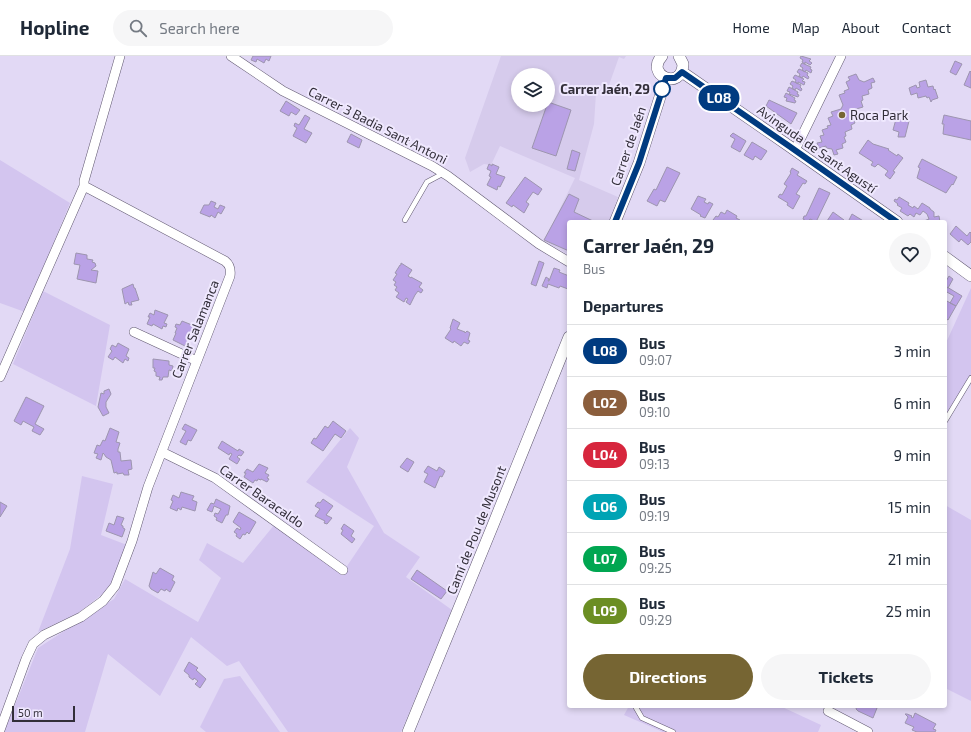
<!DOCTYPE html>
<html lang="en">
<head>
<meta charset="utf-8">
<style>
	body { margin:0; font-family:"Exo 2",sans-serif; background:#f6f6f7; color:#1f2937; height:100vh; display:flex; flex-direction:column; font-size:15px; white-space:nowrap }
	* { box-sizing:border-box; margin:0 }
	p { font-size:13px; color:#747a83 }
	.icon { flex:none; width:22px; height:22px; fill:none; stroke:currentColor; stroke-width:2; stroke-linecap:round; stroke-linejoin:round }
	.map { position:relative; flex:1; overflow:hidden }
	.details { position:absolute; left:567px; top:164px; width:380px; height:488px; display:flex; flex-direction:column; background:#fff; border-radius:4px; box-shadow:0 2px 6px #0003 }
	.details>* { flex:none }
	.badge { padding:0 8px; border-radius:13px; font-size:14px; line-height:26px }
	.tools { position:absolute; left:511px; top:12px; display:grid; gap:8px }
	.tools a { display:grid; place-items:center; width:44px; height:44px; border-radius:50%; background:#fff; box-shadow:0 2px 6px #0003; font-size:20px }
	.scale { position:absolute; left:12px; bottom:10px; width:63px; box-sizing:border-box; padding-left:4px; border:2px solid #322e39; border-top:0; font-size:11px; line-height:14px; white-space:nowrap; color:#322e39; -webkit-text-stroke:3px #efe8fe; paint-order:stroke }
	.map>.badge { position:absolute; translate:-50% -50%; box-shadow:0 0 0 2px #fff }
	h2 { padding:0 16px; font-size:15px; line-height:36px }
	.round { display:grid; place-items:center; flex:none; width:42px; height:42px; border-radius:21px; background:#f6f6f7 }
	.head { display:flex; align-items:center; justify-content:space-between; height:68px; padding:0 16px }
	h1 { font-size:19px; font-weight:700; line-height:30px }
	.primary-button { display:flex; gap:8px; margin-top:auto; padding:8px 16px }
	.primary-button a { flex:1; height:46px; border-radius:24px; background:#766533; color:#fff; font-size:16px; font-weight:700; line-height:46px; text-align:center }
	.primary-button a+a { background:#f6f6f7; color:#1f2937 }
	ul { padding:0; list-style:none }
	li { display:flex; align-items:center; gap:12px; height:52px; padding:0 16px; border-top:1px solid #e0e1e3 }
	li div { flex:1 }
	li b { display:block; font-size:15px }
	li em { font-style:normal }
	li .badge { min-width:44px; font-weight:700; text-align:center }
	header { display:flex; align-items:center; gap:24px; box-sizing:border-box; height:56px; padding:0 20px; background:#fff; border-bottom:1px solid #e0e1e3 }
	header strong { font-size:19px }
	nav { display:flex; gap:22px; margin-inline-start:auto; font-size:14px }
	.search { width:280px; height:36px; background:#f6f6f7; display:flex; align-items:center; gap:10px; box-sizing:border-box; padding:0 14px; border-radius:22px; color:#747a83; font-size:15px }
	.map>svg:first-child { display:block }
</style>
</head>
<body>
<header>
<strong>Hopline</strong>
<div class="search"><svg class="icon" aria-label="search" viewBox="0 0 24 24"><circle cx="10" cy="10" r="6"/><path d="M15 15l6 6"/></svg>Search here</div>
<nav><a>Home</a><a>Map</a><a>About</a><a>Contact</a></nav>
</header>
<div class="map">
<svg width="971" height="676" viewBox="0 0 971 676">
	<rect width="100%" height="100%" fill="#e2d9f5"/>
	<path fill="#d6cbec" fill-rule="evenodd" d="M501,0H626L624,3L619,1L609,29L596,37L594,68L579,124L618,141L609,166H569V199L544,185L575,122L500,90L491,109L484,108L470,116L465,102ZM518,19H548V49H518Z"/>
	<path fill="#d3c5ef" d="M0,104L70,147L25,256L0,247Z
		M971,232V318L945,361V289Z
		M43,235L110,269L96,350L13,308Z
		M350,372L359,382L347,411L384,477L420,501L406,521L452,554L401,676H288L239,605L227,610L191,581L160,640L108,598L85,676H4L38,592L114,543L125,523L198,566L221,522L199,504L207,487L243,507L275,468L343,516L374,470L306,426Z
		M82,420L113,428L101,479L127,489L110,532L78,557L38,576L70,493Z
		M945,449L971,464V645L945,632Z
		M240,620L280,676H206L200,671L224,623Z
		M629,650H780L821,669L818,676H663L624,659Z"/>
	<path fill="#baa2e6" stroke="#9d95af" d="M253,0H271L269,5L266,3L264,7L257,3L256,6L251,4Z
		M801,0L811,3L809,5L812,7L810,9L805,6V8L802,6L803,4L800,2Z
		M955,5L962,8L956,19L950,16Z
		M802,7L811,11L810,13L812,14L811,17L806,14L805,16L802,14L803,12L800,10Z
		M799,13L808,17L807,19L809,21L808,23L803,20L802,22L799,20L800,18L797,16Z
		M970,15L971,16V32L964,29Z
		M856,18L859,24L864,26L873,22L875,26L871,27L872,32L868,34L869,38L862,40L863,44L861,45L863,51L853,54L851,58L855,67L851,69L852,73L845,76L846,80L844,81L846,86L842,88L843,92L836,94L838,98L834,99L832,93L826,92V90L819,92L817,87L822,86L820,80L824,79L822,74L828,72L827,70L831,69L828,62L833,60L831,56L841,53L843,49L839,39L845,37L844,35L849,33L846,26L850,24L848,21Z
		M795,19L804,23L802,25L805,26L804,29L798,26V28L795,26L796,24L793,22Z
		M926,24L928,31L933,30L934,34L935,33L938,42L932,44L931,46L929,41L927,42L926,40L918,42L917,37L911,39L909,32L916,29L917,32L920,31L919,26Z
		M792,25L801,29L800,31L802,33L801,35L796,32L795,34L792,32L793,30L790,28Z
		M789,31L798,36L797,38L799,39L798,41L789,38L790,36L787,35Z
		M786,37L795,42L794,44L796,45L795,47L786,45L787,42L784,41Z
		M769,44L797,57L791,68L766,50Z
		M286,45L300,54L296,59L291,56L289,60L280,55Z
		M548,46L571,54L556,100L532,92Z
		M305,59L310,62L304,73L312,77L306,87L293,80L297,72L294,70L295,67L299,69Z
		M944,59L971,65V84L943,78L944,68H942Z
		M896,63L909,65L905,81H898L899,76L893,74Z
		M733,77L746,85L740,96L731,91L735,83L730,80Z
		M351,78L362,84L359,92L347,86Z
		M868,84L873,88L889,93L888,94L897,100L898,98L903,102L893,115L895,116L890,123L885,119L888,115L878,108L875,111L871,109L873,106L859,97Z
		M752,86L767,95L761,104L755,100L753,104L744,99Z
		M572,94L580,97L575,115L567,113Z
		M922,103L957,121L953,129L952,128L946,137L917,122L920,112L918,111Z
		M489,108L492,110V108L499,111L496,118L505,121L500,131L498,130L497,134L487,129L491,121L489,120L491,115L487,113Z
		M667,111L680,117L665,146L660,144L657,150L647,145L654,133L656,134Z
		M792,112L799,116L797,119L807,125L805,128L803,127L796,138L800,140L793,153L787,149L788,147L778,141L780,138L782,139L787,130L784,128L791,117L790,116Z
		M525,121L542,133L538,139L533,136L526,146L529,148L524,157L513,149L512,151L506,147Z
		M819,132L830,137L816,166L810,163L808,166L803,163L804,160H806Z
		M569,138L579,143L574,156L593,165L569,166V195L544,184Z
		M698,140L706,143L704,146L708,148L709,146L713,148L705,162L700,160L701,159L691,153Z
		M899,141L909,147L908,149L913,152L914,150L918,153L922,147L930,152V153L934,156V161L939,160L940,166H924V165L929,163L927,158L923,155L920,159L916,157L914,161L910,158L908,160L900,155L902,152L897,149L898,148L894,145L895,143L897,144Z
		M211,145L216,147L214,151L218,153L220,149L225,151L221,158L218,156L215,162L211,159L210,161L200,157L204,149H209Z
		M727,154L737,160L736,162L740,164V166H716L713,164L716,160L718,161L721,156L725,158Z
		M833,156L844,164L843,166H829L827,165Z
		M852,158L865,166H848Z
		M956,170L967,180L970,176L971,177V186L968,189L961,183L959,186L950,178Z
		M76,197L87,199V203L93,204L92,206L95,207L96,210L91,214L98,215L96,227L77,223L80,209L74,208Z
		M539,205L544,207L536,230L531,228Z
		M401,207L412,214L408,220L411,222V221L422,227L419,231L423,234L421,237L418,235L415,239L410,249L406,246L408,243L406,242L404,246L396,241L399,237L395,234L397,231L394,229L396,226L393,224L397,218L395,217L400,209H401Z
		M554,212L560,214L559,216L569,220L568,233L560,230L559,232L548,228L547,232L542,230L546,221L549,223L548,225H549Z
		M949,220L953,223L948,232L945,230V227Z
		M133,228L134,232H135L139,244L131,246L132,249H129L128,246L125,248L122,233Z
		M947,231L962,240L956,250L950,247L954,240L945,235Z
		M945,244L956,250L948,264L945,262Z
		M155,254L168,259L164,267L167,268L166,271L163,270L162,273L153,268L152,270L147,268L150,261H148L150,257L154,259Z
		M453,263L460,267L457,273L465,276V277L467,275L470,277L468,284L470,285L468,288L464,286L461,290L454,285L453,287L445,282L451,273L450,272Z
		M182,265L197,271L196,274L194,273L192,278L194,279L193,281L190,280L185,290L173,284L176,277H175L177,272L175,271L176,268L180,269Z
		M118,287L129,293L126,300L129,302L128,305L125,303L123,307L115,301L113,304L108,301L112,295L110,293L112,289L116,291Z
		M153,303L169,305V309L173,310L172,315L169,314L168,321H163L162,324H159L160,321L156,320V316L154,315L155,312H153Z
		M109,333L111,338L106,346V351L109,357L103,360L98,351L101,337L104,338V335Z
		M26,341L44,350L35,368L44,373L40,379L32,375L34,371L23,365L21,369L14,365Z
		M333,365L346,375L341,382L335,378L323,395L311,387L314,382L316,383L325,370L328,372Z
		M185,368L197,374L191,385L188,384L186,389L180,386L186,375L182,373Z
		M110,372L119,376L116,386L120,387L118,393V396H120L121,405L131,404L132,413L128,414L129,419H124L123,417L117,418V416L114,417L111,404L106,401L104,398L103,397L101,404L96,402L98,398L94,397L97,389L100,390L103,384L105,385Z
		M222,385L238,395L239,393L244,396L241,400L239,399L237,401L240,403L237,408L229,403L232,398L230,397L229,399L218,392Z
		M407,402L414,406L408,416L400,411Z
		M259,408L268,412L265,417L269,419L267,422L269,423L267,426L261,423V424L258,423L257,425L255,424L253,427L244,421L246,417H244L247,413L253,416Z
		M428,410L437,415L439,411L445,415L442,421L440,420L435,432L424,426L428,418L424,416Z
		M181,436L194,440L192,444L197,446L195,455L182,451L181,454L178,452L177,455L170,452L173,445L171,444L173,439L179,442Z
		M216,443L230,450L228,459H226L222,467L216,464L217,462L214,460L215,457L218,458L221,453L214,450L212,456L207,454L211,447L214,448Z
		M323,443L333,450L326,459L332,462L327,468L324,467L325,465L315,460L320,453L315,450L318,446L320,447Z
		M0,446L7,450L0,461Z
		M239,456L256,466L249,478L247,476L245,479L243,478L240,483L236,480L237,478L234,476L237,472L240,474L241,472L233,466Z
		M117,460L124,462L121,469L123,470V472L125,473L122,481L106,475L109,467L114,469Z
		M344,468L354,475L351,480L355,483L352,487L341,478L343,474L341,473Z
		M160,512L174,520L172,524L175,526L170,536L166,533L165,535L161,533L158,537L151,533L149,530L153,516L156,518Z
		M417,514L447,535L441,543L411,523Z
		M189,606L198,612L196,614L206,623L200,632L195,628L198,625L194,622L193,624L189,621V619L184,615Z
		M857,650H872L877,652L873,662L858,655L856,653Z
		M915,657L936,668L933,673L936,674L935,676H917L912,674L914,671L905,667L908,661L905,658H907L912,660L911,661L913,662Z"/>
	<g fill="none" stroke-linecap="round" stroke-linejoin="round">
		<defs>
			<path id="service" d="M405,164L427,126L444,117
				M945,365L971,322
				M635,650L642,662L673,676"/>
			<path id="minor" d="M231,0L283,35L432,110L448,120L539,188L569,206
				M795,94L841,0
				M134,276L197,305
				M0,321L84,130
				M162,396L215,422L343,514
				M828,655L868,676
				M0,674L26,603L33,588L44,579L81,561L103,545L115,530L132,485L148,431L230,220C231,213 230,209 225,205L84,130V125L120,0"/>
			<path id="tertiary" d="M662,0C644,19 682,36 683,8L679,0
				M682,16L789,90L897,166
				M615,166L639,107L666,22
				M945,201L971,220
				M408,676L493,469L569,281"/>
		</defs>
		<use href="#service" stroke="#615971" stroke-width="5.5"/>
		<use href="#minor" stroke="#615971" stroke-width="10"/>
		<use href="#tertiary" stroke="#615971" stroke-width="12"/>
		<use href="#service" stroke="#fff" stroke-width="4.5"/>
		<use href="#minor" stroke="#fff" stroke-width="9"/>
		<use href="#tertiary" stroke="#fff" stroke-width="11"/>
	</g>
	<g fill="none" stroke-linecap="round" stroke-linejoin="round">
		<defs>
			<path id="line" d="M615,166L639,107L666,22H675L682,16L789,90L897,166"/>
		</defs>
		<use href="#line" stroke="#fff" stroke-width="9"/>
		<use href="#line" stroke="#003b80" stroke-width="6"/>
	</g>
	<circle fill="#fff" stroke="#003b80" stroke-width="2" cx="662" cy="33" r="8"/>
	<circle fill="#766533" stroke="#efe8fe" stroke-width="1.5" cx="842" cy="59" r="4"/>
	<g text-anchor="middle" stroke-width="4" stroke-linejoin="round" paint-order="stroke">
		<g font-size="13" font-weight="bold" fill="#322e39" stroke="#efe8fe" text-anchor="end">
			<text x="650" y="38">Carrer Jaén, 29</text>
		</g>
		<g font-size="13" fill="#322e39" stroke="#efe8fe" text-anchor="start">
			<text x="850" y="64">Roca Park</text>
		</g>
		<g font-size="13" fill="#322e39" stroke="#efe8fe">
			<text transform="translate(378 69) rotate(27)" y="5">Carrer 3 Badia Sant Antoni</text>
			<text transform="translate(628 90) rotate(-71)" y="5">Carrer de Jaén</text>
			<text transform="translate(817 93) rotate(35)" y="5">Avinguda de Sant Agustí</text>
			<text transform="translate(195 273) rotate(-68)" y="5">Carrer Salamanca</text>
			<text transform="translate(262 440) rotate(35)" y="5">Carrer Baracaldo</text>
			<text transform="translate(476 474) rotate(-68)" y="5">Camí de Pou de Musont</text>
		</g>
	</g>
</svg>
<div class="tools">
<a><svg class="icon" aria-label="layers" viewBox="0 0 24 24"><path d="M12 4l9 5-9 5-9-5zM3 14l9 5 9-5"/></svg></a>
</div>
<div class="scale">50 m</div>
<b class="badge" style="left:719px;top:42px;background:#003b80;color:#fff">L08</b>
<section class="details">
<div class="head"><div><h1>Carrer Jaén, 29</h1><p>Bus</p></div><a class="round"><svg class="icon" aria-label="heart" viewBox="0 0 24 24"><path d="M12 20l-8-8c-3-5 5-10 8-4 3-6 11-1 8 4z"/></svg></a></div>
<h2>Departures</h2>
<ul>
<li><span class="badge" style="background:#003b80;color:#fff">L08</span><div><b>Bus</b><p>09:07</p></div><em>3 min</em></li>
<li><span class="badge" style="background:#8b5e3c;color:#fff">L02</span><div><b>Bus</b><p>09:10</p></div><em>6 min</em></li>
<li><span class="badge" style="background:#d7263d;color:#fff">L04</span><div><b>Bus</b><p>09:13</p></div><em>9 min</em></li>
<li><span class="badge" style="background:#00a3b4;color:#fff">L06</span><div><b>Bus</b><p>09:19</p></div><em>15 min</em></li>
<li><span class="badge" style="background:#00a651;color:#fff">L07</span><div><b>Bus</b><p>09:25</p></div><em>21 min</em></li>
<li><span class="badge" style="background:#6b8e23;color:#fff">L09</span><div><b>Bus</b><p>09:29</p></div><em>25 min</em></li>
</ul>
<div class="primary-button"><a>Directions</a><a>Tickets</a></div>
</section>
</div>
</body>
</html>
